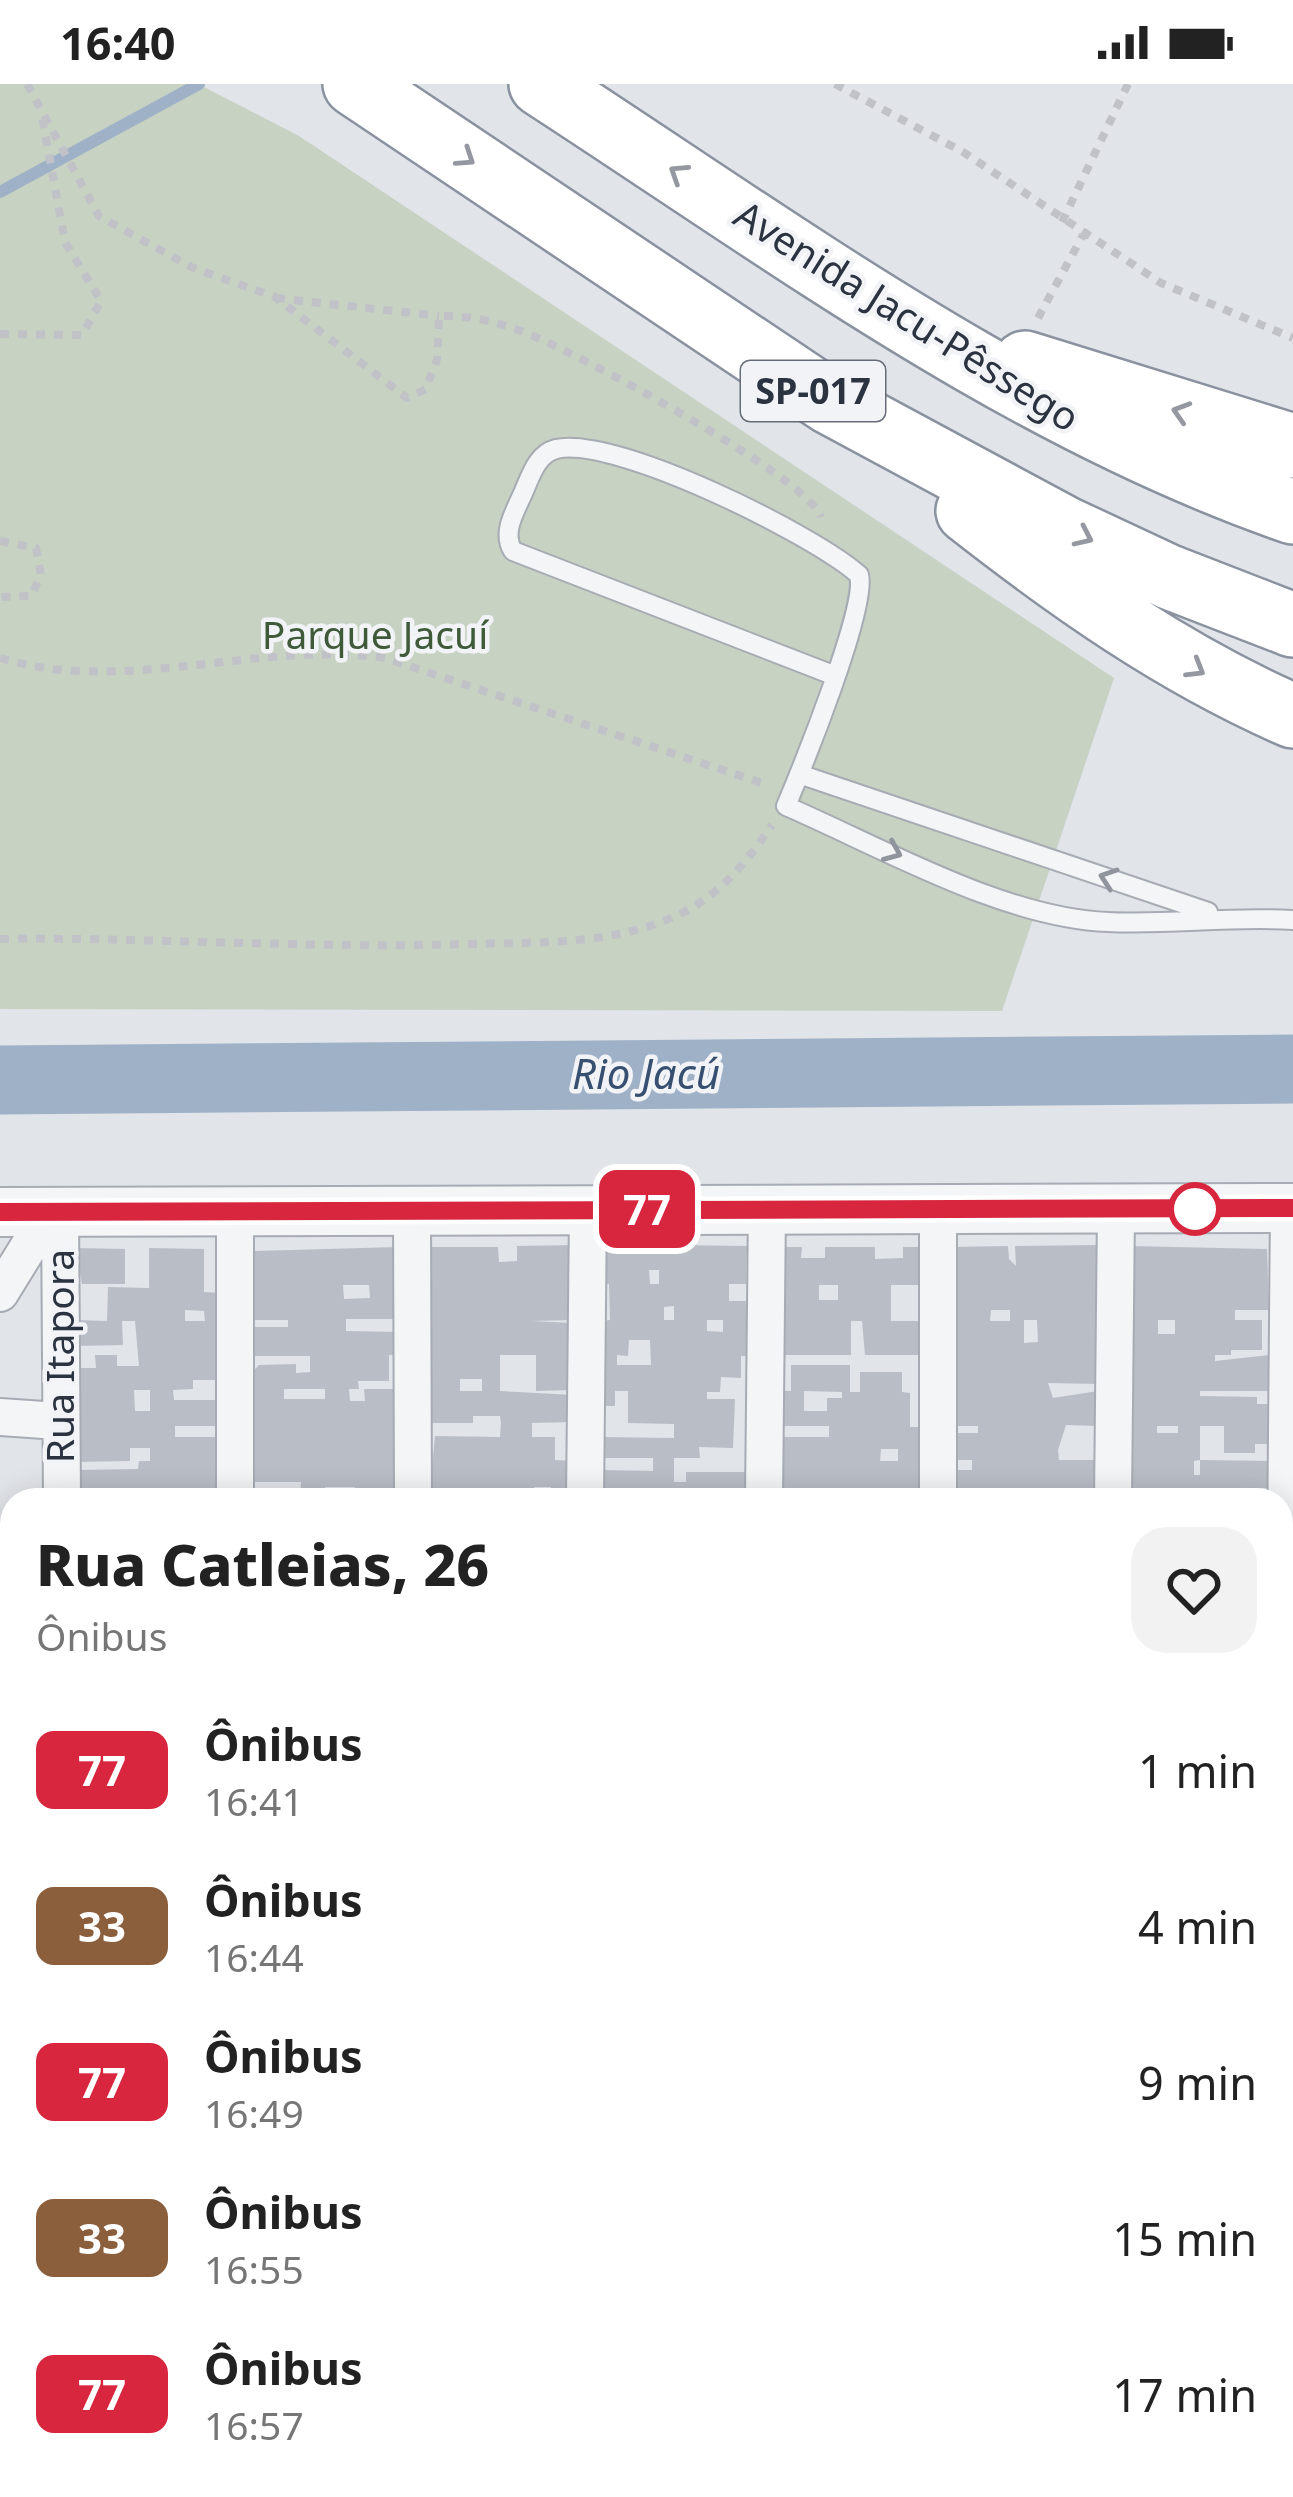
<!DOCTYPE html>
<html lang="pt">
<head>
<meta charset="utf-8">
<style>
	body { margin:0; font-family:"Noto Sans",sans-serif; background:#f2f2f2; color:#222; height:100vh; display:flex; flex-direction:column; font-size:45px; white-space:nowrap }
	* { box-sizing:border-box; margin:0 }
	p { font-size:39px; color:#767676 }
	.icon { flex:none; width:66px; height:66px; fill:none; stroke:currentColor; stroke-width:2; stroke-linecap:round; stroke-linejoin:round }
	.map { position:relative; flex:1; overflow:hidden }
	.panel { position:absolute; left:0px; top:1404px; width:1293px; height:1011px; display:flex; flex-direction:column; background:#fff; border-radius:36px 36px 0 0; box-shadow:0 6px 30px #0003 }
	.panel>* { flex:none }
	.badge { padding:0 24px; border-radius:18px; font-size:42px; line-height:78px }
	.map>.badge { position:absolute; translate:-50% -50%; box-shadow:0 0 0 6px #fff }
	.round { display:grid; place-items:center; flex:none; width:126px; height:126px; border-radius:36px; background:#f2f2f2 }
	.headline { display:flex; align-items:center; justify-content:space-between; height:204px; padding:0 36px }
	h1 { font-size:57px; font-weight:800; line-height:90px }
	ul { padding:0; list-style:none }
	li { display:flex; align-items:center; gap:36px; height:156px; padding:0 36px }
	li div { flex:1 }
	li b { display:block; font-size:45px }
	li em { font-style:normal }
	li .badge { min-width:132px; font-weight:700; text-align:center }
	.status { display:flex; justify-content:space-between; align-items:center; height:84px; padding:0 60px; background:#fff; direction:ltr }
	.status svg { height:33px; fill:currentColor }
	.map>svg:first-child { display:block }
</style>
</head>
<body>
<div class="status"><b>16:40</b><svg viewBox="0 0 49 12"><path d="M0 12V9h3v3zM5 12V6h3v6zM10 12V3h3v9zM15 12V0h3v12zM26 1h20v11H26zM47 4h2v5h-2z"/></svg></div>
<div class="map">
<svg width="1293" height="2413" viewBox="0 0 1293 2413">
	<rect width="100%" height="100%" fill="#e1e4e9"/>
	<path fill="#c7d2c3" d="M0,0H198L299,52L1114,594L1002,927L0,925Z"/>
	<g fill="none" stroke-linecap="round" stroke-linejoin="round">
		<path stroke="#9fb1c7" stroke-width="12" d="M0,108L199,0"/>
		<path stroke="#9fb1c7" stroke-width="69" d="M0,996L1293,985"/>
	</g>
	<path fill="#b9bdc5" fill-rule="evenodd" d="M605,1160L747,1162L746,1200H729V1217H746V1272H741V1294L721,1293L720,1308H707V1315H735L733,1364L699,1363L700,1374H674V1398H686V1388H747V1412L602,1416V1386L653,1387V1374H602V1353L674,1354V1340L628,1339V1307H615V1322H602V1237L610,1236L609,1200H603ZM649,1186H659V1200H650ZM674,1222V1236H664V1223ZM707,1236H723V1248L707,1247ZM629,1256H650L651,1281H617V1271L628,1272Z
		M574,1161V1236L530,1237L574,1239V1306L536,1307V1271H500V1307L574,1311V1338L532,1339V1353H555V1376L574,1377L573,1412H551V1403H534V1411H501V1416H429L435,1352L500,1353L501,1339L500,1332H473V1339H429V1163H498L499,1178L517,1177V1162ZM460,1295H482V1307H460Z
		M1098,1161V1300L1048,1299L1053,1314L1098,1307V1342L1066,1341L1058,1366L1059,1376H1098V1416H952V1386H972V1376H952V1349H978V1342H952L951,1163L1008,1162L1009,1175L1016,1182L1015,1162ZM991,1226H1010V1237H990ZM1024,1236H1037L1038,1258L1024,1259Z
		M1128,1162L1267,1165L1269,1226H1235V1236H1262V1266H1231V1271H1215V1277L1270,1271V1307H1200V1312L1257,1313V1320H1271V1360H1255V1369H1224V1342H1200V1376L1194,1377V1391H1200V1376L1272,1377V1404H1223V1412L1200,1416H1128ZM1158,1236H1175V1250H1158ZM1157,1342H1178V1349H1157Z
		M398,1163V1235H346V1247L398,1248V1271H389V1297H358L359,1305H349L350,1317H365L364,1305H397L396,1416H357L355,1403H325V1416H300L301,1398H252L254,1286L259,1281L296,1280V1289L310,1288V1272H254V1243H288V1236H254L255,1167ZM343,1201H369L370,1214L344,1215ZM284,1305H325V1315H284Z
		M777,1163H802L801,1174H825V1163H875V1175L903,1174V1163H923V1201H891V1237H923V1271H865L862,1237H851V1271H777ZM819,1201H838V1216H819Z
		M76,1164L125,1165V1200H82Z
		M149,1164L204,1165V1208L222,1209L221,1296H193V1305L173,1306L174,1316H221V1342H175V1353H221V1416L77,1412V1386L138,1385L139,1377H150V1364H130V1377L77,1378L76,1284H96L95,1271H117V1282H139L135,1237H122L123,1261L76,1262V1236L107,1237L108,1203L149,1204ZM185,1226L204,1227L205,1237H185ZM134,1306H150V1327H135Z
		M791,1281H850V1308H860V1288H902V1308L910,1309V1343H922V1416H777L778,1353H829V1342H777L778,1307H791ZM804,1307L842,1308V1314H827V1327H804ZM881,1365H898V1377H880Z"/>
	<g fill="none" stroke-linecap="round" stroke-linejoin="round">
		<defs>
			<path id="service" d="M833,591L513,467C501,448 516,426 524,407C531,391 537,370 556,365C614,351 815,451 859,491C868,522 802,684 786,722C881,763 1003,834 1108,838C1169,841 1230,832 1293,836
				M799,690L1208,828"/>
			<path id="minor" d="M412,1126L413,1416
				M60,1128L62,1416
				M235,1128V1416
				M938,1128V1416
				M0,1209L50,1128
				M0,1333L58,1337
				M585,1416L588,1125
				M764,1416L767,1124
				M1113,1416L1116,1127
				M0,1627L12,1634
				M0,1953L12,1933
				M1281,2030L1289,1124
				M1281,2075H1293
				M1281,2264H1293
				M0,2278L12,2258
				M120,2413L127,2403
				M325,2413L332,2403
				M527,2413L533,2403
				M745,2413L751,2403
				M933,2413L937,2403
				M1146,2413L1149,2403
				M1217,2413L1220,2403"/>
			<path id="tertiary" d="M0,1128L1293,1124"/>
			<path id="trunk" d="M355,0L830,318L1064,444L1169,493L1293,541
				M541,0C783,157 1019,333 1293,428
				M1025,279L1293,362
				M968,427C1070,507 1174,580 1293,632"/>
		</defs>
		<use href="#service" stroke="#a7abb3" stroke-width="22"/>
		<use href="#minor" stroke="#a7abb3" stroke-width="40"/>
		<use href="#tertiary" stroke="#a7abb3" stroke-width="52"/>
		<use href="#trunk" stroke="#8a929f" stroke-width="68"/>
		<path stroke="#c0c2c7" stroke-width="8" stroke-dasharray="9 9" stroke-linecap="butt" d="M27,0L99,132L191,183L275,213L407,314L426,305L437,275L439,232C467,231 494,237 521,247C569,264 808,393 821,433
			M835,0L963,68L1161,199L1293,254
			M1062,138L1128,0
			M276,214L439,232
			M1038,234L1083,151
			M0,250L82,251L101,217L65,158L41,27
			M0,457L36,464L41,491L31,512L0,513
			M0,574C124,612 259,556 385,574L768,701
			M0,855C156,853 311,865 466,860C539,858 615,862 682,829C721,810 748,776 772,741"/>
		<use href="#service" stroke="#f4f5f7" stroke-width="18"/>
		<use href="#minor" stroke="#f4f5f7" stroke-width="36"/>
		<use href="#tertiary" stroke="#f4f5f7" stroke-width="48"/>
		<use href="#trunk" stroke="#fff" stroke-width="63"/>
	</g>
	<defs><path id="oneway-chevron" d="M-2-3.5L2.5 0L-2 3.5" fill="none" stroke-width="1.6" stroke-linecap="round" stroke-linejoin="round" transform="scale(3)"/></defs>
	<g stroke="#9598a0">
		<use href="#oneway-chevron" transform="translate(466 74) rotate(34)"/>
		<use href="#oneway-chevron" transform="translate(678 89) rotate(-147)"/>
		<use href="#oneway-chevron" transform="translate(1181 328) rotate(-163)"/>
		<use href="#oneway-chevron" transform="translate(1084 453) rotate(25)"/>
		<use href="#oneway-chevron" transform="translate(1196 585) rotate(31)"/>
	</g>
	<g stroke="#90949c">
		<use href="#oneway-chevron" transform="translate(893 768) rotate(23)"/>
		<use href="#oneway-chevron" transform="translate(1108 794) rotate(-161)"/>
	</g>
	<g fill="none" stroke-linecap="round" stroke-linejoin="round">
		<defs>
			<path id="line" d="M0,1128L1293,1124"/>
		</defs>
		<use href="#line" stroke="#fff" stroke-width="27"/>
		<use href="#line" stroke="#d7263d" stroke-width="18"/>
	</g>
	<circle fill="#fff" stroke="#d7263d" stroke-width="6" cx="1195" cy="1125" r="24"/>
	<g text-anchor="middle" stroke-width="9" stroke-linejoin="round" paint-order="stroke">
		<rect fill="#f1f3f6" stroke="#666c77" stroke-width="3" x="741" y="277" width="144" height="60" rx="9"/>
		<g font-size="36" font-weight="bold" fill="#2b3240">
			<text x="813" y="320">SP-017</text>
		</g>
		<g font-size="39" fill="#2b3240" stroke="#f1f3f6">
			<text transform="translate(907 232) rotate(32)" y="14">Avenida Jacu-Pêssego</text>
			<text transform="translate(60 1272) rotate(-90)" y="14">Rua Itapora</text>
		</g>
		<g font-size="39" fill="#3f5a39" stroke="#f1f3f6">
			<text x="375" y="565">Parque Jacuí</text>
		</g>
		<g font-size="42" font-style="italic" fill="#375071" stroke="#f1f3f6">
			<text x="646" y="1005">Rio Jacú</text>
		</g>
	</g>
</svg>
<b class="badge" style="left:647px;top:1125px;background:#d7263d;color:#fff">77</b>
<section class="panel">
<div class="headline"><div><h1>Rua Catleias, 26</h1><p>Ônibus</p></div><a class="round"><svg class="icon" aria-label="heart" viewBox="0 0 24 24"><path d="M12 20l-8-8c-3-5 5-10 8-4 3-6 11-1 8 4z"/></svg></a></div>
<ul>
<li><span class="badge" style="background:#d7263d;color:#fff">77</span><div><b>Ônibus</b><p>16:41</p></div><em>1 min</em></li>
<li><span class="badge" style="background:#8b5e3c;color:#fff">33</span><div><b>Ônibus</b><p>16:44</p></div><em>4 min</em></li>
<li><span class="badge" style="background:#d7263d;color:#fff">77</span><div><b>Ônibus</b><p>16:49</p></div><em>9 min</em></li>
<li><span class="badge" style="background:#8b5e3c;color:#fff">33</span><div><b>Ônibus</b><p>16:55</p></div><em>15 min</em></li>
<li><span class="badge" style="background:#d7263d;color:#fff">77</span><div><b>Ônibus</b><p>16:57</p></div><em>17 min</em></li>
</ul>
</section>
</div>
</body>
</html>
